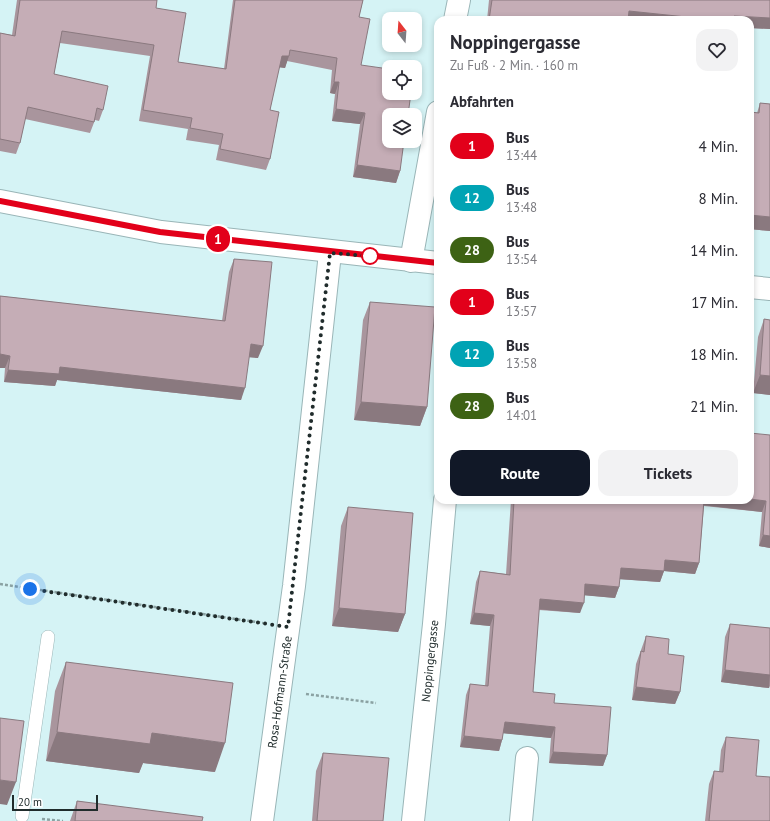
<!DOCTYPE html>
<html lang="de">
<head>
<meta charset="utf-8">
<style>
	body { margin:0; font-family:"PT Sans",sans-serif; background:#f2f2f3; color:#2b2b33; height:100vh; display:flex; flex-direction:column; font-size:15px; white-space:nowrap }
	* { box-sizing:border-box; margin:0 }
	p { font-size:13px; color:#7c7c81 }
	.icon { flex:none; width:22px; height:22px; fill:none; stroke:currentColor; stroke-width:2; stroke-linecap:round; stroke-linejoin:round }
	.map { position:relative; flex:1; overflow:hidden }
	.panel { position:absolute; left:434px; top:16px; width:320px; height:488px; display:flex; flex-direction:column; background:#fff; border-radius:12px; box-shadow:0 2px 6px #0003 }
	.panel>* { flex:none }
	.badge { padding:0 8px; border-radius:13px; font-size:14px; line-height:26px }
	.needle { width:26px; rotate:343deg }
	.fabs { position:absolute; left:382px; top:12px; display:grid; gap:8px }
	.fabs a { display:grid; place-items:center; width:40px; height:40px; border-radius:8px; background:#fff; box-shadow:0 2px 6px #0003; font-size:20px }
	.scale { position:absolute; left:12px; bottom:10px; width:86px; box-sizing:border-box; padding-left:4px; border:2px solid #202c2c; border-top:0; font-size:11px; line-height:14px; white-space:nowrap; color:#202c2c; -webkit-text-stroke:3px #fff; paint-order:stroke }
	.you { position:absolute; width:20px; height:20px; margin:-10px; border:3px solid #fff; border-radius:50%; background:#1a73e8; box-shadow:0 0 0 6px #1a73e833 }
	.map>.badge { position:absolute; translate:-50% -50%; box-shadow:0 0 0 2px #fff }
	h2 { padding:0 16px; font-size:15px; line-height:36px }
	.round { display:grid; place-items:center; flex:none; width:42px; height:42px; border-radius:12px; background:#f2f2f3 }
	.head { display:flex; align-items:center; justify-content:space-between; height:68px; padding:0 16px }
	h1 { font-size:19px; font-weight:800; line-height:30px }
	.button { display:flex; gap:8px; margin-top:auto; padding:8px 16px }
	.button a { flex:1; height:46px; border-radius:12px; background:#111827; color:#fff; font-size:16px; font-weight:800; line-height:46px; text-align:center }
	.button a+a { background:#f2f2f3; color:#2b2b33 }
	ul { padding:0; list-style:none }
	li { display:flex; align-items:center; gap:12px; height:52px; padding:0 16px }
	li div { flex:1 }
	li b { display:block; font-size:15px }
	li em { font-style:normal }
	li .badge { min-width:44px; font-weight:700; text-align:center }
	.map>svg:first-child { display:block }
</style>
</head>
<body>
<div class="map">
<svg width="770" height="821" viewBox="0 0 770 821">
	<rect width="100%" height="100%" fill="#d5f3f5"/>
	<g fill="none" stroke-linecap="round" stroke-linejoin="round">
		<defs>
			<path id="service" d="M22,816L48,637"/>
			<path id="minor" d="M455,20L459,0
				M411,261L438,112
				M262,821L294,586L330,253
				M413,821L434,624L445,500
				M521,821L527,758"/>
			<path id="tertiary" d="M0,201L161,232L438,263
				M750,287L770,289"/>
		</defs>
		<use href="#service" stroke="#99b5b7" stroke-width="14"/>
		<use href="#minor" stroke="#99b5b7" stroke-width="24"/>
		<use href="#tertiary" stroke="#99b5b7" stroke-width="24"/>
		<path stroke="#8ba2a3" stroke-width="2.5" stroke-dasharray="3 2" stroke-linecap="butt" d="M0,584L263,623
			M306,694L376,703
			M42,819L63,821"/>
		<use href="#service" stroke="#fff" stroke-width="13"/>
		<use href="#minor" stroke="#fff" stroke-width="22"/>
		<use href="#tertiary" stroke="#fff" stroke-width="22"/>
	</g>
	<path fill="#a9959d" d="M17,0H157L156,8L178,62L224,69L233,0H363L359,17L361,65L400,171L396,183L353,177L360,124L332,121L335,94L330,93L332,70L287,61L285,68L279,67L270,110V159L266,170L216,160L219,145L186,140L188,129L139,121L150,56L60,43L54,74L103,110L99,121L95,120L90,133L25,119L20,143L16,154L0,151V33L12,35Z
		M489,0H770V29L750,28V20H487Z
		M760,103L770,104V231L750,229V112L757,113Z
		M234,259L258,358L249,357L241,400L57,380L55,386L4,382L5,368H0V296L222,321L229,272Z
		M370,302L427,407L420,426L354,420L363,320Z
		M764,319L770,320V395L753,393L758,337Z
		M770,435V548L759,546L762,512L704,506L699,563L695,574L664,571L660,582L619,579V587L615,598L584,595L580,613L539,610L533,692L554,703L607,755L603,766L549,763L551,738L503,733L502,740L499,751L460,747L466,695L470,684L485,686L490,626L470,624L476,582L480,571L506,574L511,500H628L657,503V500H750Z
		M348,507L405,614L398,632L332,626L341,526Z
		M730,624L770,628V686L769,688L721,682L725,637Z
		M646,636L680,692L675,704L632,700L636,664Z
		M66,662L215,772L143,763L139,773L46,761L55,691Z
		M726,737L756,776L770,821H705L709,784L714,771L719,772L721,750Z
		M323,753L383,821H312L316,771Z
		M77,801L202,821H70Z"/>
	<path fill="#8a797f" d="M629,11L686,17L685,20H626Z
		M734,16L770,18V29L750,28V20H732Z
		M282,56H289L285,68L277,67Z
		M334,82H339L335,94L330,93Z
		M336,109L365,113L360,124L332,121Z
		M357,165L400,171L396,183L353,177Z
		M750,215L770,217V231L750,229Z
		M251,344L263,346L258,358L246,357Z
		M0,354L10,356L5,368H0Z
		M60,367L245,388L241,400L57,380L55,386L4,382L8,370Z
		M760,375L770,376V395L753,393Z
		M361,402L427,407L420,426L354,420Z
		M750,499L766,501L762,512L701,505L703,500H750Z
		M763,535L770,536V548L759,546Z
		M665,560L699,563L695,574L664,571L660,582L617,579L621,568Z
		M585,584L619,587L615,598L581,595Z
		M540,599L584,603L580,613L536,609Z
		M339,608L405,614L398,632L332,626Z
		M474,613L494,615L490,626L470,624Z
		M725,670L770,675L769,688L721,682Z
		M636,687L680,692L675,704L632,700Z
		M505,722L555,727L551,738L501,733Z
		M57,732L152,733L225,743L215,772L143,763L139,773L46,761Z
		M464,736L502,740L499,751L460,747Z
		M553,752L607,755L603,766L549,763Z
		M0,780L16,782L7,805L0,804Z"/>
	<path fill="#c5adb6" stroke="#8a797f" d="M20,0H157L156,8L186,13L178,62L226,69L235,0H363L359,17L370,19L361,65L389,69V93H411L408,115H389V141H404L400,171L357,165L365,113L336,109L339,82H334L337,58L290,50L289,56H282L270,110L279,112L270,159L220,149L223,134L190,128L192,118L143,110L154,45L62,31L54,74L108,86L103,110L97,108L94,122L28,107L20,143L0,139V33L15,36Z
		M492,0H770V18L734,16L733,20H686V17L629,11L628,20H489Z
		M760,103L770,104V217L750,215V112L759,113Z
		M234,259L272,262L263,346L251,344L245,388L60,367L59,374L8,370L10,356L0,354V296L225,321Z
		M370,302L435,307L427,407L361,402Z
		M764,319L770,320V376L760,375Z
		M750,433L770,435V536L763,535L766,501L750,499Z
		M514,500H628L659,503L660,500H704L699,563L665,560L664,571L621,568L619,587L585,584L584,603L540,599L533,692L555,694L554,703L611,707L607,755L553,752L555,727L505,722L502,740L464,736L470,684L488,686L494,615L474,613L480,571L510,575Z
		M348,507L413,513L405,614L339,608Z
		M730,624L770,628V675L725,670Z
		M646,636L669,639L668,654L684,656L680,692L636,687L641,651L644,652Z
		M66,662L233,683L225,743L152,733L150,744L57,732Z
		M0,718L24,721L16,782L0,780Z
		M726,737L759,740L756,776L770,777V821H709L714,771L723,772Z
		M323,753L389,758L383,821H317Z
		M77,801L203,817L202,821H75Z"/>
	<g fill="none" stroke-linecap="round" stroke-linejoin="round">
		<defs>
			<path id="line" d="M0,201L160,232L438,263"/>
		</defs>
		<use href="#line" stroke="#fff" stroke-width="9"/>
		<use href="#line" stroke="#e2001a" stroke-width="6"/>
		<path stroke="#202c2c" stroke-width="4" stroke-dasharray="0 7.2" d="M30,589L288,627L330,253L370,256"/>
	</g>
	<circle fill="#fff" stroke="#e2001a" stroke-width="2" cx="370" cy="256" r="8"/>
	<g text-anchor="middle" stroke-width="4" stroke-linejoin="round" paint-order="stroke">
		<g font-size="12" fill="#202c2c" stroke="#fff">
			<text transform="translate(430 661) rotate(-84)" y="4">Noppingergasse</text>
			<text transform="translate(280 692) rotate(-82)" y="4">Rosa-Hofmann-Straße</text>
		</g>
	</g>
</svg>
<div class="fabs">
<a><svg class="needle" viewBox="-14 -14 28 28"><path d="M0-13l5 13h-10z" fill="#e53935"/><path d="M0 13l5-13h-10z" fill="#7c7c81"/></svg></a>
<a><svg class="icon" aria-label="locate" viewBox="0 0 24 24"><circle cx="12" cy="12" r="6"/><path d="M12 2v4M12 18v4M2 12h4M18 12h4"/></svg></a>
<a><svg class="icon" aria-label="layers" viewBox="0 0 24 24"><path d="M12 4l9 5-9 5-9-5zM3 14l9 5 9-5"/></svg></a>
</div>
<div class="scale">20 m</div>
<div class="you" style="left:30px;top:589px"></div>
<b class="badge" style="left:218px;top:239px;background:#e2001a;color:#fff">1</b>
<section class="panel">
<div class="head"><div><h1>Noppingergasse</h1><p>Zu Fuß · 2 Min. · 160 m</p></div><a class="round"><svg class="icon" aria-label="heart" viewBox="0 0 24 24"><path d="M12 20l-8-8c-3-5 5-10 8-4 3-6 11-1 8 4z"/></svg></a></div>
<h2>Abfahrten</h2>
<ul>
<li><span class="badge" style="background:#e2001a;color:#fff">1</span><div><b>Bus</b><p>13:44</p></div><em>4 Min.</em></li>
<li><span class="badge" style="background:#00a3b4;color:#fff">12</span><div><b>Bus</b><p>13:48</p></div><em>8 Min.</em></li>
<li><span class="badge" style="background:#3d6214;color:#fff">28</span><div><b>Bus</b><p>13:54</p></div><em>14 Min.</em></li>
<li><span class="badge" style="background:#e2001a;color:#fff">1</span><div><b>Bus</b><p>13:57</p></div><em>17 Min.</em></li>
<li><span class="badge" style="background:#00a3b4;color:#fff">12</span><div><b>Bus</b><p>13:58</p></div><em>18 Min.</em></li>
<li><span class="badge" style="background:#3d6214;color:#fff">28</span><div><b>Bus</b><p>14:01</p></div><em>21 Min.</em></li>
</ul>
<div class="button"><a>Route</a><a>Tickets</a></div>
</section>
</div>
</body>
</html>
